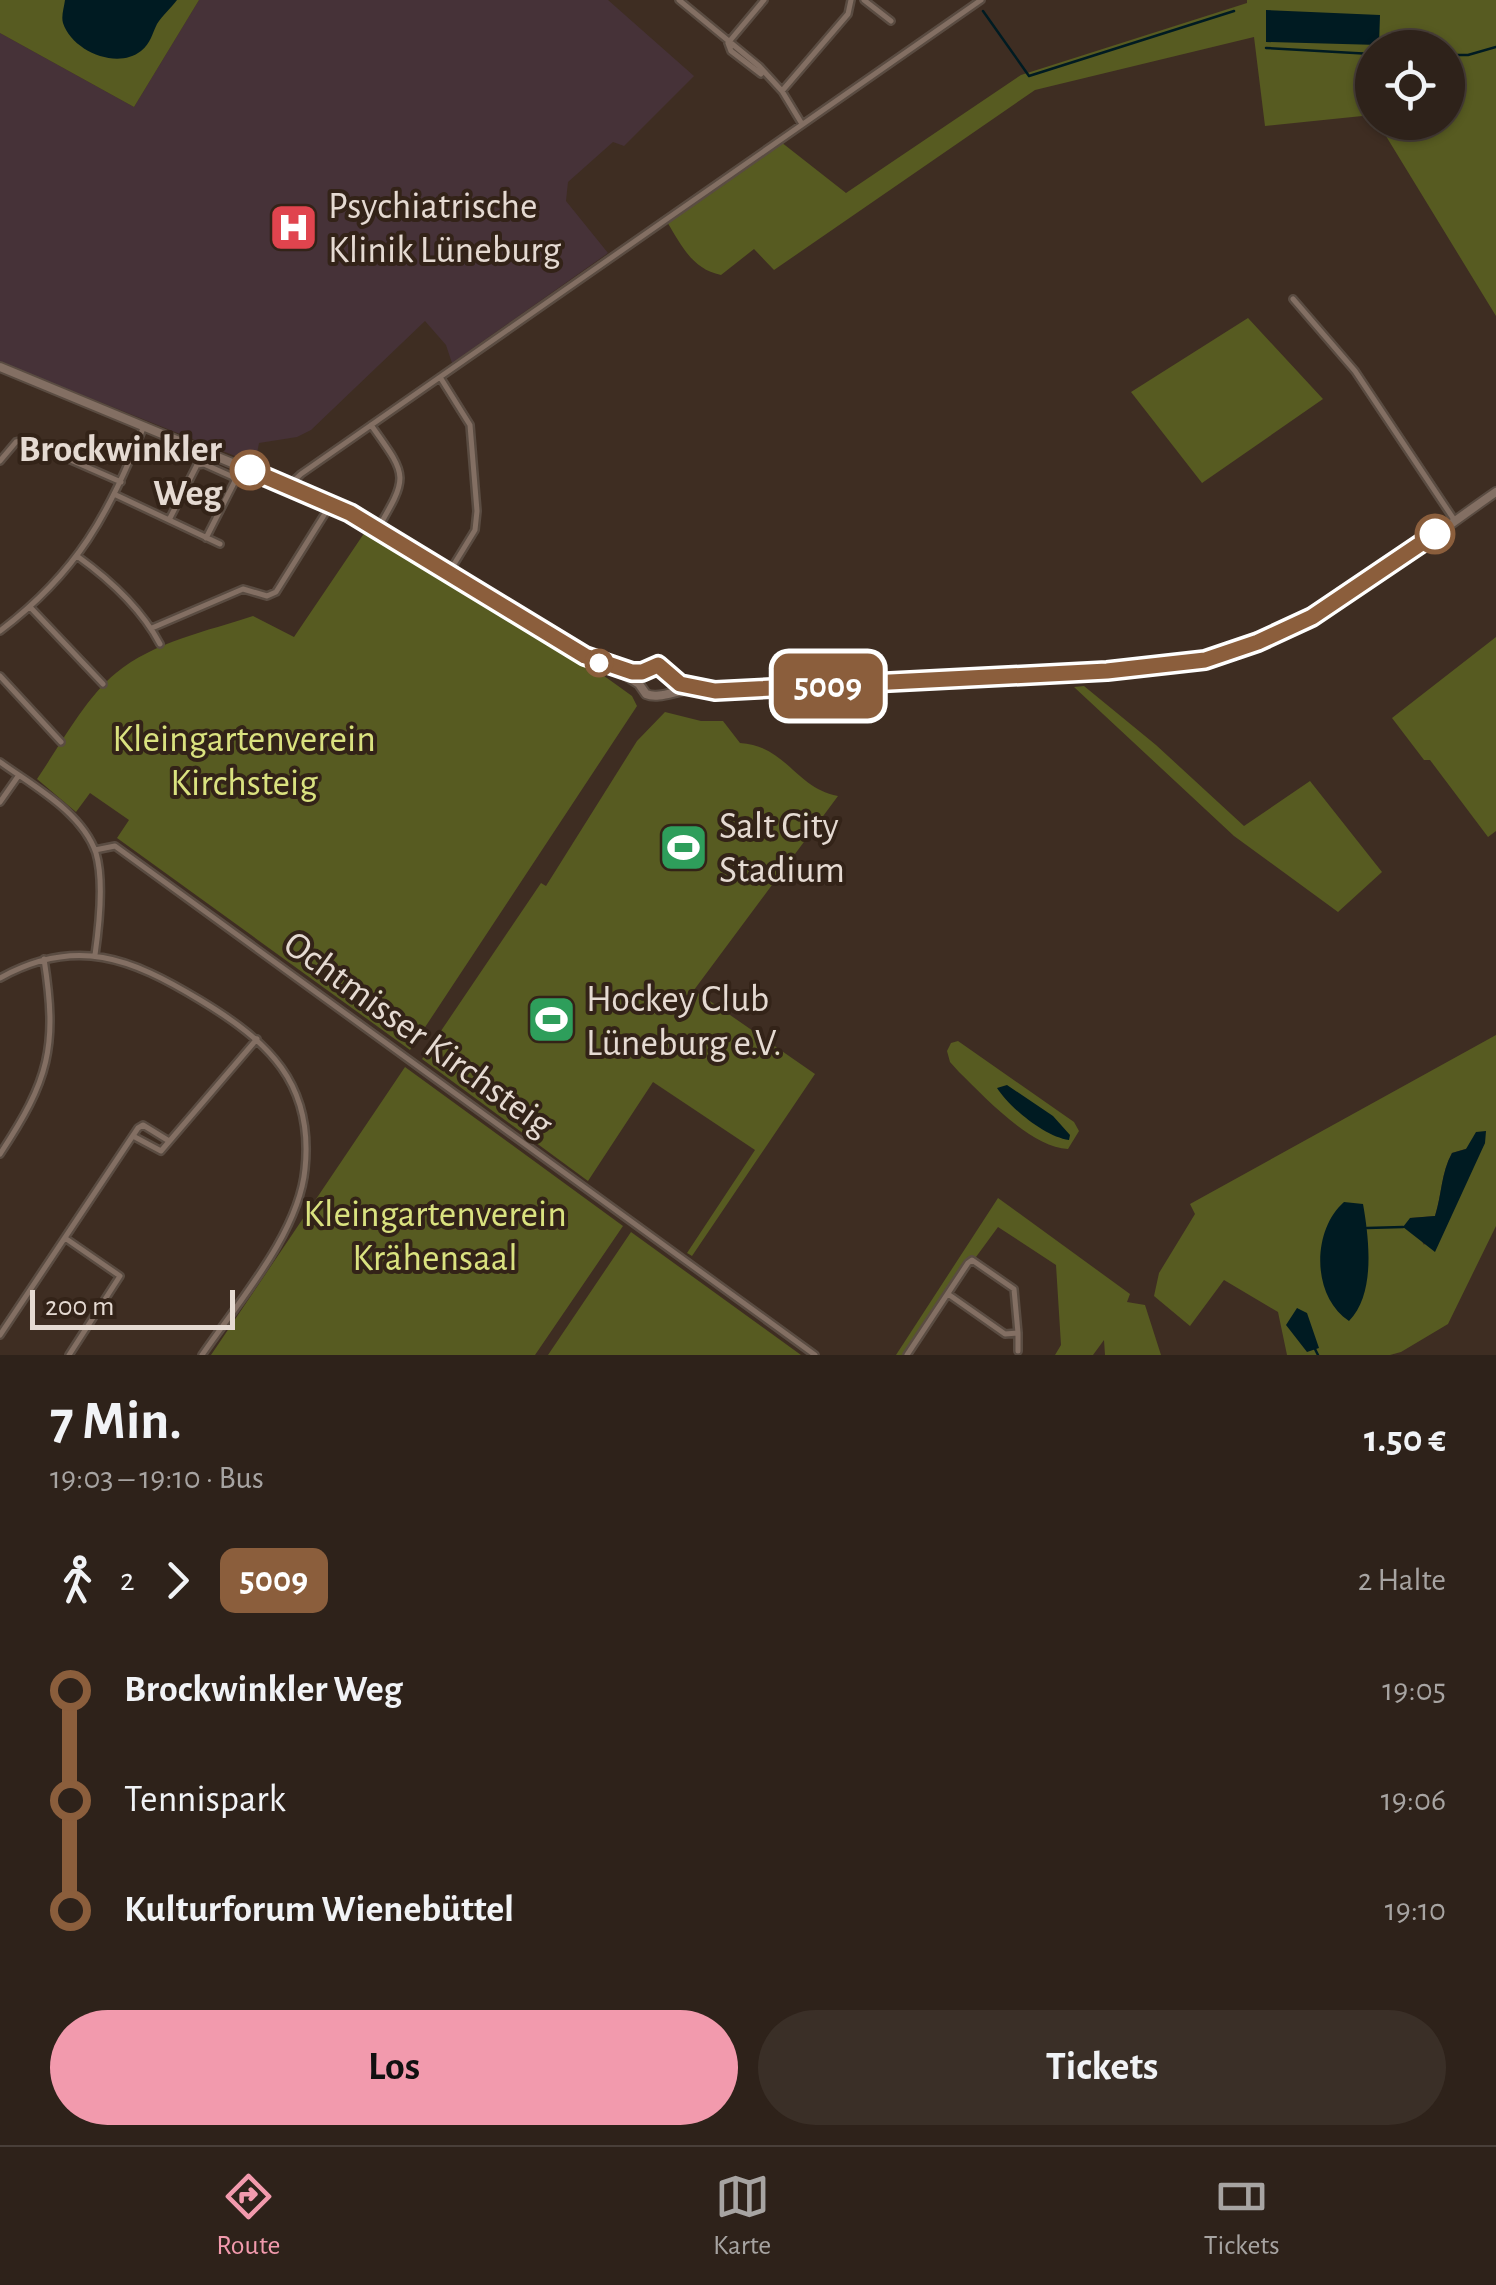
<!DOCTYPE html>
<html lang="de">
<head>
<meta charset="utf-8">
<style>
	body { margin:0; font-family:"Alegreya Sans",sans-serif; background:#3a2f27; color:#f1f3f6; height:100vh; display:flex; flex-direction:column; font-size:38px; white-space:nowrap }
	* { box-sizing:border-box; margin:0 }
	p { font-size:32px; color:#a7a4a2 }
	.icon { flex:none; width:55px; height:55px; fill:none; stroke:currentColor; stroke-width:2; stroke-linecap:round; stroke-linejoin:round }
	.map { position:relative; height:1355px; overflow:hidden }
	.details { display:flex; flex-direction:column; background:#2e221a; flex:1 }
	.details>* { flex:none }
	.badge { padding:0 20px; border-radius:15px; font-size:35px; line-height:65px }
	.fabs { position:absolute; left:1355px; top:30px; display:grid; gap:20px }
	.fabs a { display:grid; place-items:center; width:110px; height:110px; border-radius:50%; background:#2e221a; box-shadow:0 2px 8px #0004,0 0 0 2px #493f39; font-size:50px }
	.scale { position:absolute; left:30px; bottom:25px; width:205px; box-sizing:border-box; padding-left:10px; border:5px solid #e5dad2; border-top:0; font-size:28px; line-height:35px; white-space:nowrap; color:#e5dad2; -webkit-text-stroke:8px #332318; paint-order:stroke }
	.map>.badge { position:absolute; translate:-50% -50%; box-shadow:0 0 0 5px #fff }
	.legs { display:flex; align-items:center; gap:15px; height:110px; padding:0 50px; font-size:32px }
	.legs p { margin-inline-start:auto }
	.head { display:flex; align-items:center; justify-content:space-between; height:170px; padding:0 50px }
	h1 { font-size:55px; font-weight:700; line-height:75px }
	.primary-button { display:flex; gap:20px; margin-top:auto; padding:20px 50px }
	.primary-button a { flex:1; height:115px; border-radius:60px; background:#f29aad; color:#111; font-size:40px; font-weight:700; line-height:115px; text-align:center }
	.primary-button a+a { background:#3a2f27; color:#f1f3f6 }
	ul { padding:0 50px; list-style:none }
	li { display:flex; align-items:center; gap:35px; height:110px; font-size:38px }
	li i { display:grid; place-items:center; width:15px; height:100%; margin:0 12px; background:currentColor }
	li i::after { content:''; width:25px; height:25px; margin:-12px; border:8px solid; border-radius:50%; background:#2e221a }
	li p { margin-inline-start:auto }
	li:first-child i { background:linear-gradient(#0000 50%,currentColor 0) }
	li:last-child i { background:linear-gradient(currentColor 50%,#0000 0) }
	.tabs { display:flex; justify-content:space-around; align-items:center; height:140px; border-top:2px solid #493f39; background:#2e221a; font-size:28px; color:#a7a4a2 }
	.tabs a { display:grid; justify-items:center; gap:5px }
	.tabs .current { color:#f29aad }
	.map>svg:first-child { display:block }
</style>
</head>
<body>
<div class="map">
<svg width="1496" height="1355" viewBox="0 0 1496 1355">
	<rect width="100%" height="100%" fill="#3e2d22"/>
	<path fill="#463238" d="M199,0H608L694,76L624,146L613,142L568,182L566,201L608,253L452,363L446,345L425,321L311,430L297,437L259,443L255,464L0,362V33L134,107Z"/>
	<path fill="#575b21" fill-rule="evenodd" d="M0,0H199L134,107L0,33Z
		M1247,0H1496V316L1378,123L1448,122V48H1372V115L1265,126L1254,37L1035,90L774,270L754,249L721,275C692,269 682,246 667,222L781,142L846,193L1021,75L1247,3Z
		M1248,318L1323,399L1202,483L1131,392Z
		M365,532L607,678L632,696L637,706L410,1050L117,838L129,820L90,793L76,812L37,779C59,747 86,697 116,673C153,642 208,631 253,616L294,637Z
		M1496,637V831L1488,837L1430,760H1424L1392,718Z
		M1084,686L1156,745L1244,826L1310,781L1382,872L1338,912L1234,836L1074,687Z
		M665,712L701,721H723L740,743C787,746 795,788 838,796L694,990L815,1074L692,1256L687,1253L755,1150L653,1082L588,1181L422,1059L541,883L546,886L637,741Z
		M1496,1035V1226L1448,1324L1401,1352L1390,1355H1287L1278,1312L1224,1280L1190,1326L1154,1296L1159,1273L1195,1214L1190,1204ZM1485,1143L1424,1245L1410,1218L1435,1216C1442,1194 1441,1173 1452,1153Z
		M958,1041L1074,1122L1079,1131L1068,1149C1030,1147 985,1097 959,1072L950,1062L947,1051L951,1043Z
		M405,1067L623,1226L535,1355H211Z
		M998,1198L1130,1294L1127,1302L1145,1305L1161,1355H1105L1104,1340L1093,1355H1055L1061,1345L1056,1265L998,1227L976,1257H971L962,1264L904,1355H896Z
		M631,1232L801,1355H548Z"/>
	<path fill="#001b22" d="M65,0H177C171,8 162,16 157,24C152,34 151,43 141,51C117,70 72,51 63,23C61,16 64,8 65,0Z
		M1266,10L1380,15L1379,45L1266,42Z
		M1007,1085L1053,1116L1070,1135L1069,1140C1045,1137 1010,1108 997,1088Z
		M1486,1131L1485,1143L1435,1252L1403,1227L1410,1218L1435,1216C1442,1194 1441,1173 1452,1153L1466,1149L1476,1132Z
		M1344,1202L1363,1204C1369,1238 1376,1294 1349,1321C1311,1296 1312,1230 1344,1202Z
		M1297,1308L1307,1313L1319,1348L1307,1352L1286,1325Z"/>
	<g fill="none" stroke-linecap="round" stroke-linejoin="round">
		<path stroke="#001b22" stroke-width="2.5" d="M983,11L1029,76L1234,11
			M1266,48L1372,54
			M1448,55H1468L1496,47
			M1367,1228L1403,1227
			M1315,1349L1318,1355"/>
		<defs>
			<path id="minor" d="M679,0L759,66L782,91L802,124
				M864,0L891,21
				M728,43L764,0
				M728,43L731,51L761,74
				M782,91L848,14L851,0
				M1293,299L1355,371L1455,521
				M440,377L470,425L477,511L475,530L448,574
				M371,425C408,477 409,475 377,530
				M0,461L16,442L25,440L121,482
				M288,486L301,474L981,0
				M116,495L220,544
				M169,520L197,465L204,464L233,477L235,481L206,538
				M77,556C109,579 141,608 160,644
				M30,607L103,684
				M152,628L243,589L267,596L276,592L331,504
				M0,631C78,572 108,515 144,426
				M0,676L61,742
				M0,762C33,786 82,812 96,853C104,880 99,927 95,955
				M0,802L19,775
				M95,850L115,846L815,1355
				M0,978C76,936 131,958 200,1000C268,1041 314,1083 305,1169C299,1233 238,1302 202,1355
				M133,1136L161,1151L257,1039
				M0,1154C49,1080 58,1047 44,959
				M65,1238L120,1276L69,1355
				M1018,1333V1351
				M0,1335L138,1128L143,1125L169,1141
				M907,1355L968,1263L972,1260L1014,1289L1018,1333L1005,1334L948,1294"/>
			<path id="tertiary" d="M0,367L336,506L568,648L614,668L642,672C653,661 667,665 672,680L687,686
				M614,668L639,684L646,694C659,700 678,689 696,689C784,691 873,683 961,679C1060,674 1166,679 1260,642C1346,608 1420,544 1496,492"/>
		</defs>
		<use href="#minor" stroke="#5a4c42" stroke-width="10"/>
		<use href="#tertiary" stroke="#5a4c42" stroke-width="12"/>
		<use href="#minor" stroke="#836f63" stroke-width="5"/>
		<use href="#tertiary" stroke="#836f63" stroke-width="8"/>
	</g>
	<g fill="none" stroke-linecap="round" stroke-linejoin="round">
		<defs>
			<path id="line-1" d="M250,470L350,513L585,656L632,672H642L658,665L680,684L715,691L1107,671L1205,660L1258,642L1312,617L1435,534"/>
		</defs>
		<use href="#line-1" stroke="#fff" stroke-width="22"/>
		<use href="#line-1" stroke="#8b5e3c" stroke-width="15"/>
	</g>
	<defs>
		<symbol id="hospital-square" viewBox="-11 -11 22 22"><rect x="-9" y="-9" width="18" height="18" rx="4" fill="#e0444e" stroke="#332318"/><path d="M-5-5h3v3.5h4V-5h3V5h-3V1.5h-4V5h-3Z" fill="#fff"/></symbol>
		<symbol id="stadium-square" viewBox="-11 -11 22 22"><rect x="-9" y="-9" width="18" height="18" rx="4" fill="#2e9e5b" stroke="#332318"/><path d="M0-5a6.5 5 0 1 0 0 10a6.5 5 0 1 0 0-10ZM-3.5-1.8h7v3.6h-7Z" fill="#fff"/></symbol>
	</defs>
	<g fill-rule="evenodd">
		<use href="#hospital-square" x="266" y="200" width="55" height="55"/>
		<use href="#stadium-square" x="656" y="820" width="55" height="55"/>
		<use href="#stadium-square" x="524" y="992" width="55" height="55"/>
	</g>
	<g fill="#fff" stroke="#8b5e3c" stroke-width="5">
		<circle cx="250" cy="470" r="18"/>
		<circle cx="1435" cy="534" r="18"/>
		<circle cx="599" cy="663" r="12"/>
	</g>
	<g text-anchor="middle" stroke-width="8" stroke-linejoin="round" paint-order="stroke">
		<g font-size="38" fill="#e5dad2" stroke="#332318" text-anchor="start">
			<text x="328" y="218">Psychiatrische<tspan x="328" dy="44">Klinik Lüneburg</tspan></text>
			<text x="719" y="838">Salt City<tspan x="719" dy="44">Stadium</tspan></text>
			<text x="586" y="1011">Hockey Club<tspan x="586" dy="44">Lüneburg e.V.</tspan></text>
		</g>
		<g font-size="38" font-weight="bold" fill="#e5dad2" stroke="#332318" text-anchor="end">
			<text x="222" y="461">Brockwinkler<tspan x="222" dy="44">Weg</tspan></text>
		</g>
		<g font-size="38" fill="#dae27f" stroke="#332318">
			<text x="244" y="751">Kleingartenverein<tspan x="244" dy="44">Kirchsteig</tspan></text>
			<text x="435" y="1226">Kleingartenverein<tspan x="435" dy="44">Krähensaal</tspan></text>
		</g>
		<g font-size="38" fill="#e5dad2" stroke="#332318">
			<text transform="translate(419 1033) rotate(36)" y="13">Ochtmisser Kirchsteig</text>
		</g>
	</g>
</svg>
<div class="fabs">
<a><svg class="icon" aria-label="locate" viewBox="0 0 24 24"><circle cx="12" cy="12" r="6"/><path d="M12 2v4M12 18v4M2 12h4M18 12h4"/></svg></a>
</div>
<div class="scale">200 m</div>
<b class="badge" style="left:828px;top:686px;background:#8b5e3c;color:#fff">5009</b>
</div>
<section class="details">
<div class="head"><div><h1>7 Min.</h1><p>19:03 – 19:10 · Bus</p></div><b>1.50 €</b></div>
<div class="legs"><svg class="icon" aria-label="walk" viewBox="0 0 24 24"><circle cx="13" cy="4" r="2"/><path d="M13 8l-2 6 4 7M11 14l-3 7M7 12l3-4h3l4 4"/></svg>2<svg class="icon" aria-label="forward" viewBox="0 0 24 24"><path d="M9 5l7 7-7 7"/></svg><b class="badge" style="background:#8b5e3c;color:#fff">5009</b><p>2 Halte</p></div>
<ul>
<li><i style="color:#8b5e3c"></i><b>Brockwinkler Weg</b><p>19:05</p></li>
<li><i style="color:#8b5e3c"></i><span>Tennispark</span><p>19:06</p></li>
<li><i style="color:#8b5e3c"></i><b>Kulturforum Wienebüttel</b><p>19:10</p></li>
</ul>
<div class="primary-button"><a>Los</a><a>Tickets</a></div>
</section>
<nav class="tabs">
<a class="current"><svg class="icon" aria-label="directions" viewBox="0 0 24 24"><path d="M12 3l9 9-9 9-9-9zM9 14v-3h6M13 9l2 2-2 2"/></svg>Route</a>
<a><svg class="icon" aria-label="map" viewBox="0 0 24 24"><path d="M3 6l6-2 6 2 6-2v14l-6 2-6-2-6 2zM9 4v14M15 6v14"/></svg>Karte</a>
<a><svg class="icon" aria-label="tickets" viewBox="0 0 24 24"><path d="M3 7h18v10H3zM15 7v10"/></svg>Tickets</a>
</nav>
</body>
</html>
